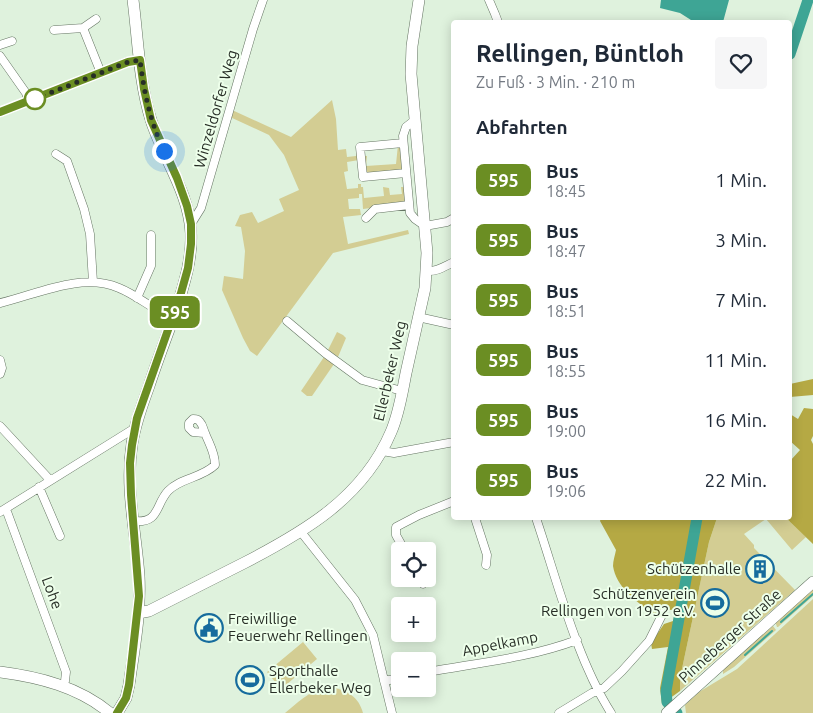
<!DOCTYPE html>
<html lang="de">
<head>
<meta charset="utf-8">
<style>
	body { margin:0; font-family:Ubuntu,sans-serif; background:#f6f6f7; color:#1f2937; height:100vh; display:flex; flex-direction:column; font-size:19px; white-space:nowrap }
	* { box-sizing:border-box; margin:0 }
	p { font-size:16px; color:#747a83 }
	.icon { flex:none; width:28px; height:28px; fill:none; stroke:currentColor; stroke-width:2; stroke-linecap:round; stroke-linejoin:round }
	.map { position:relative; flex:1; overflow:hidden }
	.details { position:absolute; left:451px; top:20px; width:341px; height:500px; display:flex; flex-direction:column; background:#fff; border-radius:5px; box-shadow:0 2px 12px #0003 }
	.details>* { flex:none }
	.badge { padding:0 10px; border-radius:8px; font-size:18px; line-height:32px }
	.fabs { position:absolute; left:391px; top:542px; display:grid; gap:10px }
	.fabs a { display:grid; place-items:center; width:45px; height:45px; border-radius:5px; background:#fff; box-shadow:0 2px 12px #0003; font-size:25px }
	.you { position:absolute; width:25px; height:25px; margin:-12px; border:4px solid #fff; border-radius:50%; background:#1a73e8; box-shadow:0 0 0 8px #1a73e833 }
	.map>.badge { position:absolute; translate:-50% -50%; box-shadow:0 0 0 2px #fff }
	h2 { padding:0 25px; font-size:19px; line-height:45px }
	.round { display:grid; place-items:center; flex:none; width:52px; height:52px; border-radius:5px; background:#f6f6f7 }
	.headline { display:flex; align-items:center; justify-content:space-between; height:85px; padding:0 25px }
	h1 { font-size:24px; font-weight:600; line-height:38px }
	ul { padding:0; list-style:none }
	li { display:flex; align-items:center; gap:15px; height:60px; padding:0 25px }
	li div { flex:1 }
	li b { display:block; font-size:19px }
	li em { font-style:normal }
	li .badge { min-width:55px; font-weight:700; text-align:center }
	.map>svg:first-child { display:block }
</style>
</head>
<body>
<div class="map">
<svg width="813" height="713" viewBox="0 0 813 713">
	<rect width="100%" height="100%" fill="#dff2dd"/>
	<path fill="#d3cd93" d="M332,100L336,119L338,150L346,149L347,157L356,156V148H358L359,160L347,162L348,171L344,172L347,189L358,188V184H361V187H363L364,198L384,196L383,187L389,188L390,195L402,194L401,187H405L406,201L403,204L363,209L362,194H359V198L348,199L349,209H360L361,215L343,217L348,244L408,230L409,234L333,253L257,356L250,351L243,338L222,290L224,276L243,279L245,251L241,227L235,226L240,215L252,212L258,223L284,211L279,199L299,190L284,155L269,135L230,117L232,110L291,137Z
		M398,145L402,148L404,169L364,175L363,150L365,149L364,156H367L366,166L396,164Z
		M337,332L343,335L346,338L338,357L328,350Z
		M324,357L334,364L312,396H307L301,391Z
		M717,518H786L806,537L792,550L766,519L744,534L754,545V548L795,590L680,691V678L709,542Z
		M813,587V596L778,627H777L775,621Z
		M813,599V713H686L685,705L699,692L737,669Z
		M773,626L776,630L734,667L723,674V667Z
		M303,642L317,659L281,689L267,672Z
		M331,687C347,690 359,697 363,713H285C300,701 312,688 331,687Z"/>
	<path fill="#b5a944" d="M813,379V395L790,397V384Z
		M804,408L813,409V436L811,440L813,444V544L786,518H790V461L800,450L790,441V414L798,419Z
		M601,518H687L698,522L699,518H717L709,542L680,678V691L662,704L660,688L668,647L652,649L651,643L664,624L673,621L676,609L652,613C636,601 616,587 613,566C613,561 615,555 616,550L600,521Z"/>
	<path fill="#3ea595" d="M661,0H729L723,22H690L691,20L680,13L660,8Z"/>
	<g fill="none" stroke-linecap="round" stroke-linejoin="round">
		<path stroke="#3ea595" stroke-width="2" d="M781,622L813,594
			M745,655L772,631"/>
		<path stroke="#3ea595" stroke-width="11" d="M790,54L808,0
			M677,713L667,702L666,691L697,518"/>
		<defs>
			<path id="street" d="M489,0L495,14L498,22
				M96,19L83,28L101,73
				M54,30L83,28
				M0,45L12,41
				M0,56L26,93L29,102
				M0,112L127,62L140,60
				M415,120L406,127L403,136L410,213L415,219L425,226L447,222L454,218
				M403,143L360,147L363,177L406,173
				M56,154L67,161L84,209L90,234L93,282
				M366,218L375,209L409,205
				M191,224L201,208L253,29L263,0
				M427,271C437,272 445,266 454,262
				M137,298L151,266V235
				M0,303C38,294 81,272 119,288C139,296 154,311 173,318
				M418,317L454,325
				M287,321L325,353L362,380L402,391
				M0,360L2,368L0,374
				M0,426L50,480
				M382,451L394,453L454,442
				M39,487L60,536
				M6,509L66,672L65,681L62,686
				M0,512L135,428
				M475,518L487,555L486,565
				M536,518C557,580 576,658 611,713
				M133,521C160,524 155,505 168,491C180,478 202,478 215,465C215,452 209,444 205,433C203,429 203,425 200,422C198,419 197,419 193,419L189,423V428L193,432L204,433
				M301,532L355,600L373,635L392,713
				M405,551L396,535V527L419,515L454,501
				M420,579L423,584
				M428,672C477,663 529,658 577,640
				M384,681L400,678
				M559,713L592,693L604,688L622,671L649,641L663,613"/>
			<path id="secondary" d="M138,613L149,611C181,595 212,579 244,563C304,532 363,498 391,432C399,414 402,393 406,373C412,345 419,316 425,288L427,253L411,74L412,46L419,0
				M0,672C39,677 79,687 110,713
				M117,713L126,698L129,685C134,649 141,613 139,576C136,532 125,488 132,444C135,424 142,405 149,386C158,358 169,331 178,304C185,281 192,258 191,233C189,192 163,158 151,120C139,82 138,39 133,0
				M667,713L813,582"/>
		</defs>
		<use href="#street" stroke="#657563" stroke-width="9"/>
		<use href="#secondary" stroke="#657563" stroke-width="12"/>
		<use href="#street" stroke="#fff" stroke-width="8"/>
		<use href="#secondary" stroke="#fff" stroke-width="11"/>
	</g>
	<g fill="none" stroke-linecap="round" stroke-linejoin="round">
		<defs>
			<path id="line" d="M0,112L128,62L140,60L144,89L151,120L177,178L187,206L191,224V244L188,268L181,293L137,418L132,445L130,463L131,495L139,596L129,685L126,698L117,713"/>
		</defs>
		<use href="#line" stroke="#fff" stroke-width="11"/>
		<use href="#line" stroke="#6b8e23" stroke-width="8"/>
		<path stroke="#272e26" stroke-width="5" stroke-dasharray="0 9" d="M35,99L128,62L140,60C144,92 150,121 164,151"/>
	</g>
	<defs>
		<symbol id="building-ring" viewBox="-11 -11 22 22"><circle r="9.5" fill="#edffea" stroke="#166c9d" stroke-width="1.5"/><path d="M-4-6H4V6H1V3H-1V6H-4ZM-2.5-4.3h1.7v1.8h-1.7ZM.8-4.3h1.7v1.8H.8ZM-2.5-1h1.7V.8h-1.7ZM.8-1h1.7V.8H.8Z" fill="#166c9d"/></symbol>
		<symbol id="stadium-ring" viewBox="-11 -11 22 22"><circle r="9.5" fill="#edffea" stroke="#166c9d" stroke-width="1.5"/><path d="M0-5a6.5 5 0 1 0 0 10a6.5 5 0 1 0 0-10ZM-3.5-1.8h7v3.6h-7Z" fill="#166c9d"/></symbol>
		<symbol id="civic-ring" viewBox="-11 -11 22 22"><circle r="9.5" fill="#edffea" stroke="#166c9d" stroke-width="1.5"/><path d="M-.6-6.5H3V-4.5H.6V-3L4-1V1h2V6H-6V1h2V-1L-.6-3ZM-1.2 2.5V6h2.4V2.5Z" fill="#166c9d"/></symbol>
	</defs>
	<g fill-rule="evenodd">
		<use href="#building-ring" x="744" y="553" width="32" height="32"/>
		<use href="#stadium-ring" x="699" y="587" width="32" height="32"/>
		<use href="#civic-ring" x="193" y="612" width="32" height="32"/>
		<use href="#stadium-ring" x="234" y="664" width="32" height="32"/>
	</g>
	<circle fill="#fff" stroke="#6b8e23" stroke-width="2.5" cx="35" cy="99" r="10"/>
	<g text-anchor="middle" stroke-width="4" stroke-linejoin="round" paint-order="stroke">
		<g font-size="15" fill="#272e26" stroke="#edffea">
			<text transform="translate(216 109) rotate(-74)" y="5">Winzeldorfer Weg</text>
			<text transform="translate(390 371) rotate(-77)" y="5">Ellerbeker Weg</text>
			<text transform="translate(52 593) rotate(70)" y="5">Lohe</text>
			<text transform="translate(730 636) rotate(-42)" y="5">Pinneberger Straße</text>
			<text transform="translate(500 644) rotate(-11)" y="5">Appelkamp</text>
		</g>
		<g font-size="15" fill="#272e26" stroke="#edffea" text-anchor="end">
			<text x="741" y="574">Schützenhalle</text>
			<text x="696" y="599">Schützenverein<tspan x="696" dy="17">Rellingen von 1952 e.V.</tspan></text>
			<text x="228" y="624" text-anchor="start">Freiwillige<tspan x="228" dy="17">Feuerwehr Rellingen</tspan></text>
			<text x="269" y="676" text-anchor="start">Sporthalle<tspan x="269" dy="17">Ellerbeker Weg</tspan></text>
		</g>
	</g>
</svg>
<div class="fabs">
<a><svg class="icon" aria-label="locate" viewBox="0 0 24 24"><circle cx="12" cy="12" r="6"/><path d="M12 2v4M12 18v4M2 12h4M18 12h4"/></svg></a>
<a>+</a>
<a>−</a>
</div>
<div class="you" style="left:164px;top:151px"></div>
<b class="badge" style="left:175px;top:312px;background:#6b8e23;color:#fff">595</b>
<section class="details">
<div class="headline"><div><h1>Rellingen, Büntloh</h1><p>Zu Fuß · 3 Min. · 210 m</p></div><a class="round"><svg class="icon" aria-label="heart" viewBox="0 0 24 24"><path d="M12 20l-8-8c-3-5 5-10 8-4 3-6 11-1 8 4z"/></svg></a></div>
<h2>Abfahrten</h2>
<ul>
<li><span class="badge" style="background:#6b8e23;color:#fff">595</span><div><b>Bus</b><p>18:45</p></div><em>1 Min.</em></li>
<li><span class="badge" style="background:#6b8e23;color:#fff">595</span><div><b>Bus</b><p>18:47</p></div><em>3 Min.</em></li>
<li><span class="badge" style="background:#6b8e23;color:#fff">595</span><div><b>Bus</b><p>18:51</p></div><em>7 Min.</em></li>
<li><span class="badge" style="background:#6b8e23;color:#fff">595</span><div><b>Bus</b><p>18:55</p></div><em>11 Min.</em></li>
<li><span class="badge" style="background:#6b8e23;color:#fff">595</span><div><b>Bus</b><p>19:00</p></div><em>16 Min.</em></li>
<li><span class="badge" style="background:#6b8e23;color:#fff">595</span><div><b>Bus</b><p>19:06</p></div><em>22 Min.</em></li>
</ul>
</section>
</div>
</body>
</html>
